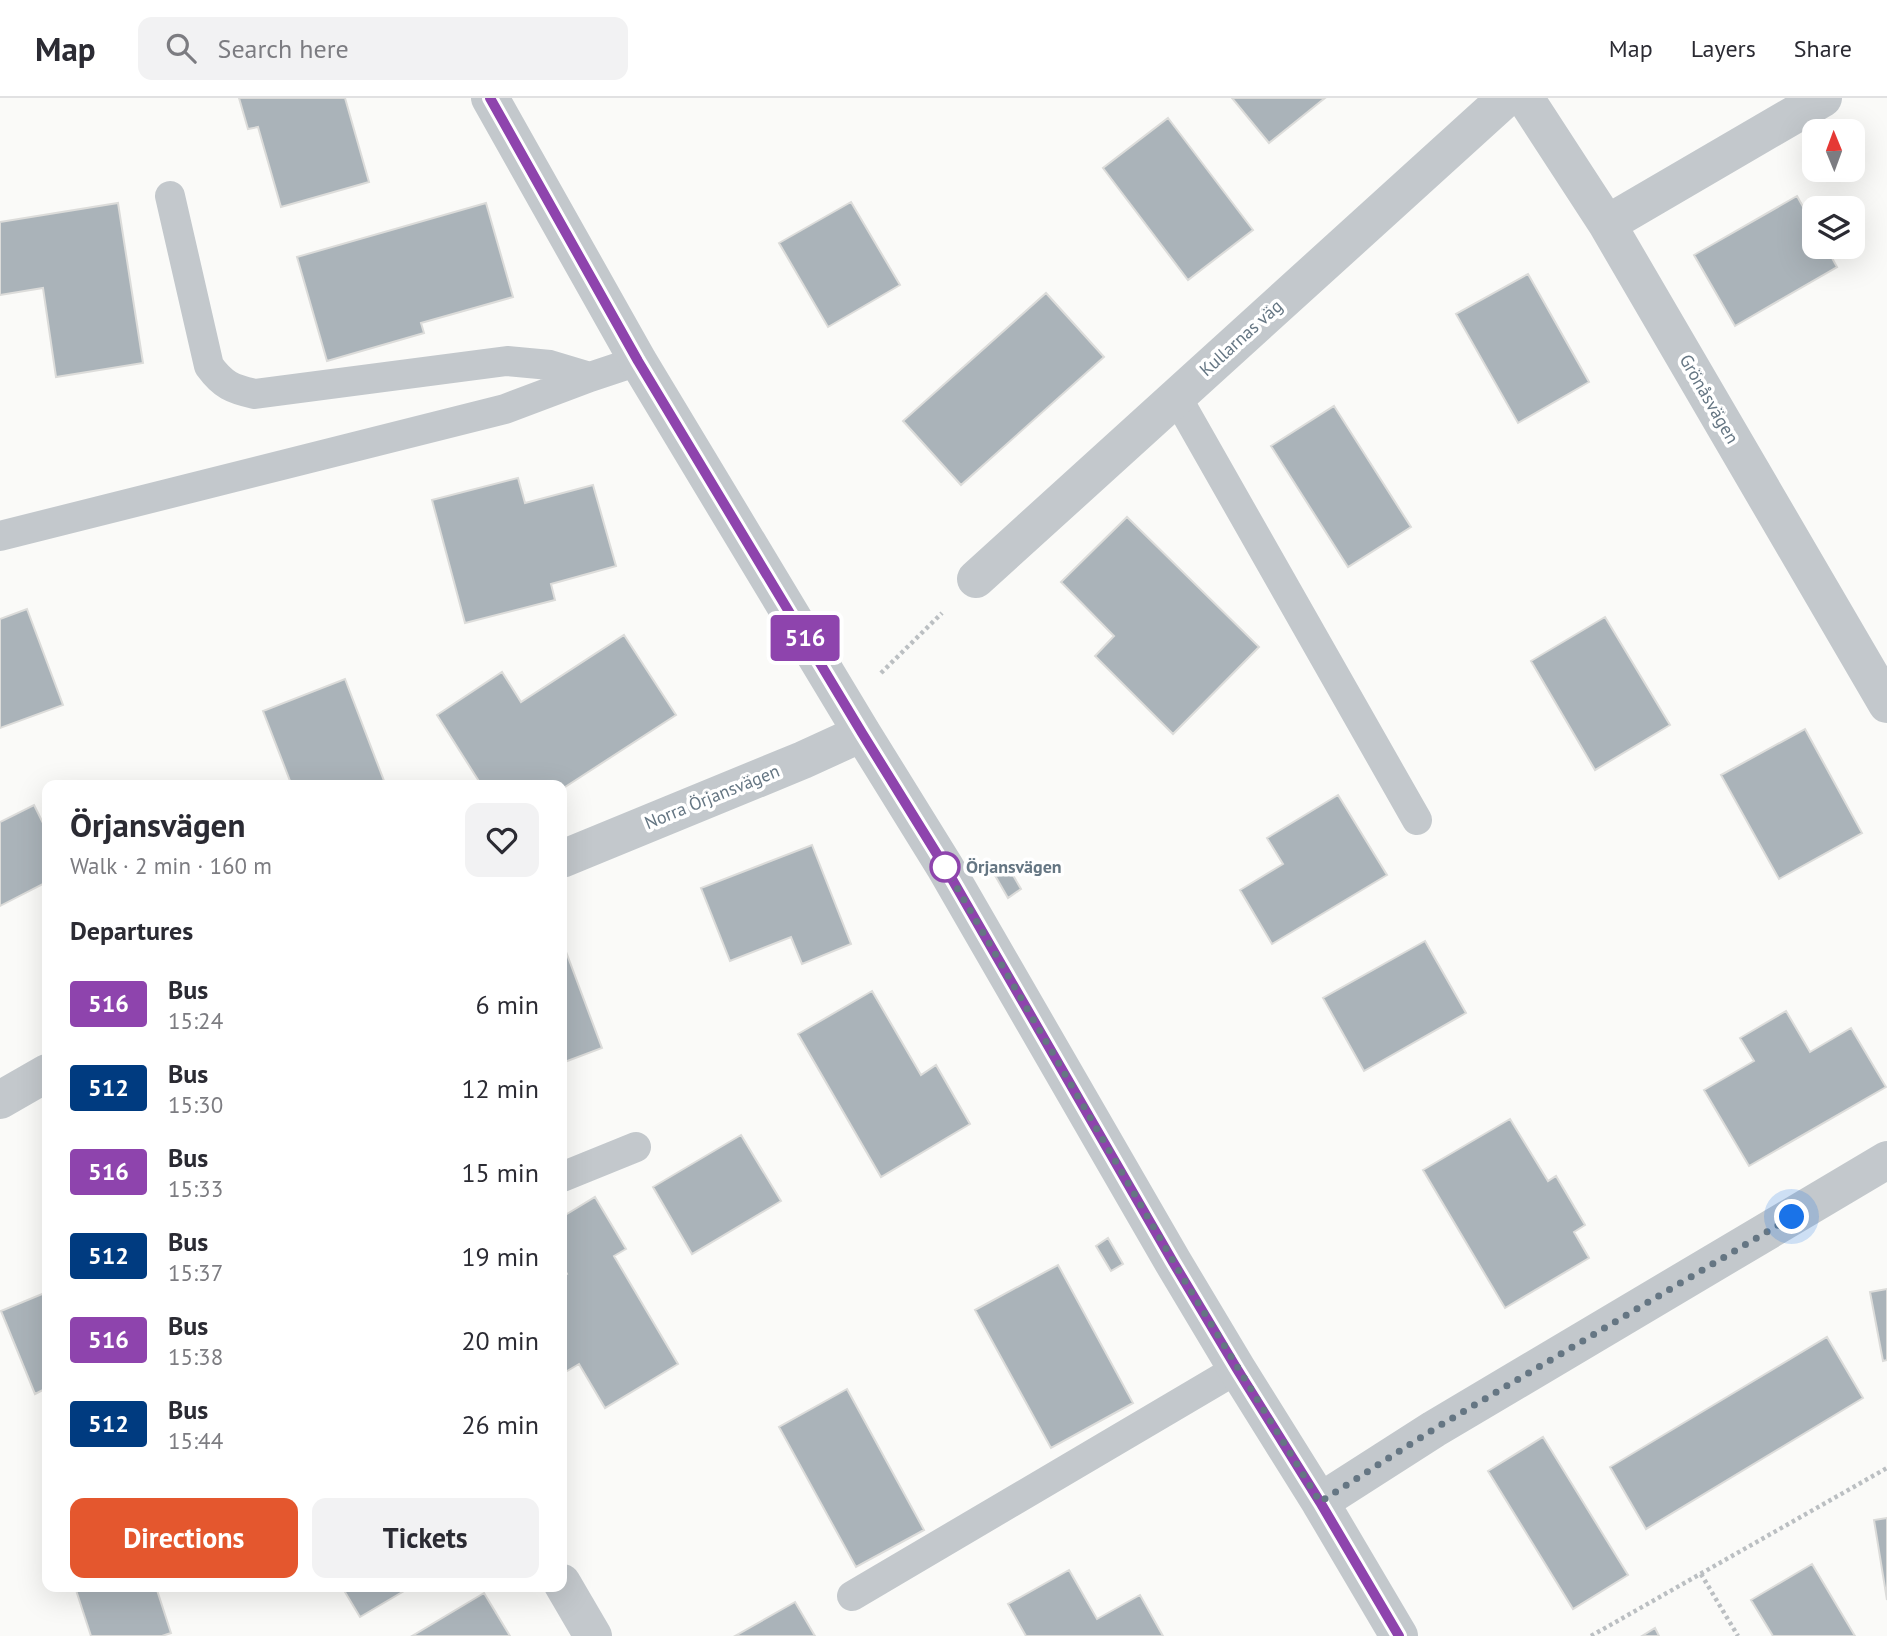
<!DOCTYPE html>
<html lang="en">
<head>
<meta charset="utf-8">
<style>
	body { margin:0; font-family:"PT Sans",sans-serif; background:#f2f2f3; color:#2b2b33; height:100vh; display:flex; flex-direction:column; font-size:26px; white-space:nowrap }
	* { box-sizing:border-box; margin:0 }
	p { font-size:23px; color:#7c7c81 }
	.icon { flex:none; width:38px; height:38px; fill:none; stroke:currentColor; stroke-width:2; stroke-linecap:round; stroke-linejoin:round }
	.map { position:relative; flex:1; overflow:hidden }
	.panel { position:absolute; left:42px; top:682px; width:525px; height:812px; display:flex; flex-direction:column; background:#fff; border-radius:14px; box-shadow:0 7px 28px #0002 }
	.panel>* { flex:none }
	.badge { padding:0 14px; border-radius:5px; font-size:24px; line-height:46px }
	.needle { width:46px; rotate:359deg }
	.controls { position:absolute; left:1802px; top:21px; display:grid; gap:14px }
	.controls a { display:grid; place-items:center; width:63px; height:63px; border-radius:14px; background:#fff; box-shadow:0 7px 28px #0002; font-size:35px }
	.you { position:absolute; width:35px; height:35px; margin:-18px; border:5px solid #fff; border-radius:50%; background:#1a73e8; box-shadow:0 0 0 10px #1a73e833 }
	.map>.badge { position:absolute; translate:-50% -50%; box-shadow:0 0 0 4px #fff }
	h2 { padding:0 28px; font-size:26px; line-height:63px }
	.round { display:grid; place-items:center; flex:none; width:74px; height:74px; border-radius:14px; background:#f2f2f3 }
	.head { display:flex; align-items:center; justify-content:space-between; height:119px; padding:0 28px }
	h1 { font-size:33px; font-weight:700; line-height:52px }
	.cta { display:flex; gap:14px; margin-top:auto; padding:14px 28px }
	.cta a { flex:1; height:80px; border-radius:14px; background:#e4572e; color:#fff; font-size:28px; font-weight:700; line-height:80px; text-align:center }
	.cta a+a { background:#f2f2f3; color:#2b2b33 }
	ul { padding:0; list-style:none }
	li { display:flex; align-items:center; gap:21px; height:84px; padding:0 28px }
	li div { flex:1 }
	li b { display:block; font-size:26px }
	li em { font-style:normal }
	li .badge { min-width:77px; font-weight:700; text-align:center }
	header { display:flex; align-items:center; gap:42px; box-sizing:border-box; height:98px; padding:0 35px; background:#fff; border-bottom:2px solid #e1e1e2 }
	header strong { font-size:33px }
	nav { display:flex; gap:38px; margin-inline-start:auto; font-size:24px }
	.search { width:490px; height:63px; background:#f2f2f3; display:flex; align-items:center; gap:18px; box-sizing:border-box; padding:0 24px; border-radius:14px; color:#7c7c81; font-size:26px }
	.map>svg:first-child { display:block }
</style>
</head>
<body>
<header>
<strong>Map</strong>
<div class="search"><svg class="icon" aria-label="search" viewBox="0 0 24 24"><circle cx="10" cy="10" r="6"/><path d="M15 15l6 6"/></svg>Search here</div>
<nav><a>Map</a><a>Layers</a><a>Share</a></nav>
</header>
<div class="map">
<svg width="1887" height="1538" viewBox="0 0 1887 1538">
	<rect width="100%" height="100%" fill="#fafaf8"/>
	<path fill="#aab3b9" stroke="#dcdcda" stroke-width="2" d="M239,0H345L369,84L281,109L258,29L248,31Z
		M1232,0H1325L1269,45Z
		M1168,20L1253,132L1188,182L1103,70Z
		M1797,98L1815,130V149H1826L1837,169L1735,228L1694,157Z
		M851,104L900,187L828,229L779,145Z
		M118,105L143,265L56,279L43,190L0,197V124Z
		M486,105L513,199L421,225L424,235L327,263L297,159Z
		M1528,176L1589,284L1518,325L1456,216Z
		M1046,195L1104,259L961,387L903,323Z
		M1334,308L1411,429L1348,469L1271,348Z
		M518,380L525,405L593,387L616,468L551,486L555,502L465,525L432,402Z
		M1127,419L1259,549L1173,636L1095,558L1114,538L1061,484Z
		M27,511L63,607L0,630V521Z
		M1605,519L1670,627L1595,672L1531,563Z
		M624,537L676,617L562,691V688H482L437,617L502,574L521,604Z
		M345,581L386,688H292L263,613Z
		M1805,631L1862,735L1779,781L1721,677Z
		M1338,697L1387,777L1272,846L1240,792L1283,766L1267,740Z
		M34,707L44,727L47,726V784L0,808V724Z
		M812,747L851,846L802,866L791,839L730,863L701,790Z
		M1007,767L1021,791L1008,800L993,774Z
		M562,843L602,950L562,965Z
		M1425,843L1466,915L1364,973L1323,900Z
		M872,893L921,977L936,967L970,1026L881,1079L798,936Z
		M1786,913L1810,954L1851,930L1886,989L1749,1068L1704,992L1754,963L1740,940Z
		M1510,1021L1548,1083L1556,1078L1585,1127L1574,1134L1589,1160L1505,1210L1423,1072Z
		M741,1037L781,1103L692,1156L653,1089Z
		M595,1099L626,1151L614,1158L678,1266L605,1310L579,1266L562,1276V1179L567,1176L562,1167V1119Z
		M1108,1140L1123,1166L1111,1173L1096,1148Z
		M1058,1167L1133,1305L1051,1350L975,1212Z
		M1887,1191V1262L1883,1263L1870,1194Z
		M47,1194V1290L35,1296L1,1213Z
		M1827,1239L1863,1300L1646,1431L1610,1369Z
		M847,1291L924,1432L856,1469L779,1329Z
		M1543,1339L1628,1477L1573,1511L1488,1373Z
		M1887,1420V1502L1874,1422Z
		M1812,1466L1855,1538H1773L1751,1502Z
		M1069,1472L1097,1521L1140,1497L1163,1538H1026L1008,1506Z
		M75,1489H156L171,1535L162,1538H91Z
		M342,1489H408L409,1490L360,1519Z
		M484,1495L510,1538H412Z
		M795,1504L815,1538H735Z
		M1655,1530L1659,1538H1642Z"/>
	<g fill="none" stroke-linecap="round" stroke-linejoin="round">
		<path stroke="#bbbfc2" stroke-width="4.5" stroke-dasharray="3.5 3.5" stroke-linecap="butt" d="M881,575L942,515
			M1701,1476L1738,1538
			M1591,1538L1887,1370"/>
		<path stroke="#c3c8cc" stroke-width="30" d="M170,98L209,268C223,287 232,291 255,296L507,263L550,267L590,279
			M1176,298L1417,722
			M0,438L505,311L590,279L638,263
			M562,1079L636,1049
			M852,1498L1237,1271"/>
		<path stroke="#c3c8cc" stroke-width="38" d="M490,0L638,263L862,635L945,769L1173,1164L1237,1271L1320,1404L1399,1538
			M1525,0L1607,126L1887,606
			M1607,126L1823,0
			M976,481L1506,0
			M562,761L803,662L862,635
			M0,1002L47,975
			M1320,1404L1434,1331L1887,1062
			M562,1485L593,1538"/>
	</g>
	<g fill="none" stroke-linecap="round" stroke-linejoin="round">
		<defs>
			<path id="line" d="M490,0L638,263L862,635L945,769L1173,1164L1237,1271L1320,1404L1399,1538"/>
		</defs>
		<use href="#line" stroke="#fff" stroke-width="16"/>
		<use href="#line" stroke="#8e44ad" stroke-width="10"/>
		<path stroke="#657683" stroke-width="7" stroke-dasharray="0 12.6" d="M945,769L1186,1185L1320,1404L1434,1331L1792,1119"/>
	</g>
	<circle fill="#fff" stroke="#8e44ad" stroke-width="3.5" cx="945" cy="769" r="14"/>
	<g text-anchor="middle" stroke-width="7" stroke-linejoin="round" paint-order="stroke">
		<g font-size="18" fill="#657683" stroke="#fff">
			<text transform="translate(1241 240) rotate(-42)" y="6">Kullarnas väg</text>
			<text transform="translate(1709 301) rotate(60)" y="6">Grönåsvägen</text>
			<text transform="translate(712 699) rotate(-22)" y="6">Norra Örjansvägen</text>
		</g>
		<g font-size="18" font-weight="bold" fill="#657683" stroke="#fff" text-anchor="start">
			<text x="966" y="775">Örjansvägen</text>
		</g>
	</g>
</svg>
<div class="controls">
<a><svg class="needle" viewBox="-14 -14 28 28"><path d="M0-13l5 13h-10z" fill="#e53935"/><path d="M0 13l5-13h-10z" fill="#7c7c81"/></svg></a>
<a><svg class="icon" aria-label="layers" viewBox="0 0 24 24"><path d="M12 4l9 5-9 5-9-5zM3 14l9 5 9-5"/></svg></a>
</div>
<div class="you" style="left:1792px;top:1119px"></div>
<b class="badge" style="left:805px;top:540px;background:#8e44ad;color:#fff">516</b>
<section class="panel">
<div class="head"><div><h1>Örjansvägen</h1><p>Walk · 2 min · 160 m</p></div><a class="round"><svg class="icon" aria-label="heart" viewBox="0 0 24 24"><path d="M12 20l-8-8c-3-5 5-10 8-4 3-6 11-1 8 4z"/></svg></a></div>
<h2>Departures</h2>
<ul>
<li><span class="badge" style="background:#8e44ad;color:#fff">516</span><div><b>Bus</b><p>15:24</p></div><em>6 min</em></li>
<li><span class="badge" style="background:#003b80;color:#fff">512</span><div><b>Bus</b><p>15:30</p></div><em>12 min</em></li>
<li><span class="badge" style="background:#8e44ad;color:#fff">516</span><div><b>Bus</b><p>15:33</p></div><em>15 min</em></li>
<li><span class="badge" style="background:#003b80;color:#fff">512</span><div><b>Bus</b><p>15:37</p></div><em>19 min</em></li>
<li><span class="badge" style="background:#8e44ad;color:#fff">516</span><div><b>Bus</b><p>15:38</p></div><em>20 min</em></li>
<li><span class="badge" style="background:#003b80;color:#fff">512</span><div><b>Bus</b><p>15:44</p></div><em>26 min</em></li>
</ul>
<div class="cta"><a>Directions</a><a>Tickets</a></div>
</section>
</div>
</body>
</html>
